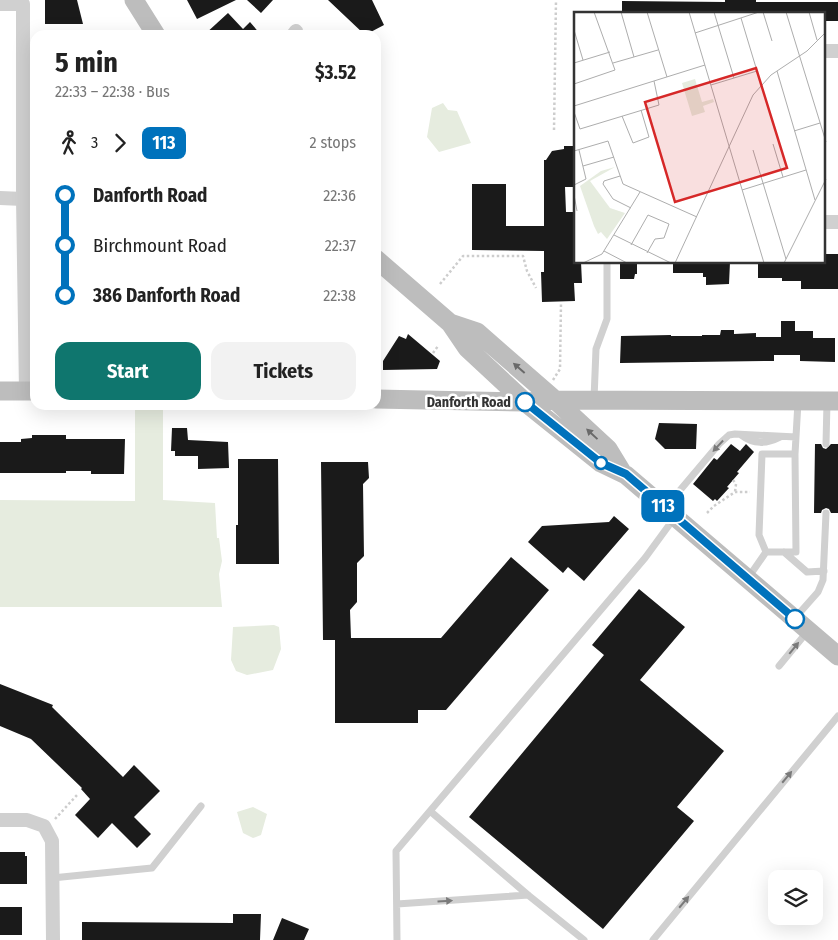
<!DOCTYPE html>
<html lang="en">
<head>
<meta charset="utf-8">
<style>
	body { margin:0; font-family:"Fira Sans Condensed",sans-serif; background:#f2f2f2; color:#222; height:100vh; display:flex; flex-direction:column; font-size:19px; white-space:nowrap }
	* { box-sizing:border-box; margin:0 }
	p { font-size:16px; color:#767676 }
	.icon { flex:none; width:28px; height:28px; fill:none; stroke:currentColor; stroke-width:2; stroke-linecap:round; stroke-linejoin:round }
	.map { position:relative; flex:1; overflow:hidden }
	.drawer { position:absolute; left:30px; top:30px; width:351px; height:380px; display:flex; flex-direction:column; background:#fff; border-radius:15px; box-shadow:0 5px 20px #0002 }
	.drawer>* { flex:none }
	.badge { padding:0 10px; border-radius:8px; font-size:18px; line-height:32px }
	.fabs { position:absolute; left:768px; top:870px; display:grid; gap:10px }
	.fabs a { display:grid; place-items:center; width:55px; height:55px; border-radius:10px; background:#fff; box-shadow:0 5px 20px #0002; font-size:25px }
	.map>.badge { position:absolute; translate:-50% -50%; box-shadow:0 0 0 2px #fff }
	.legs { display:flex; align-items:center; gap:8px; height:55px; padding:0 25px; font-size:16px }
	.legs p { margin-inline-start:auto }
	.summary { display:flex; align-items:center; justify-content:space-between; height:85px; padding:0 25px }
	h1 { font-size:28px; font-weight:700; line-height:38px }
	.cta { display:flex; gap:10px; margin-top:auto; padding:10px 25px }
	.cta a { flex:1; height:58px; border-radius:15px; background:#0f766e; color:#fff; font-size:20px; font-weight:700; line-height:58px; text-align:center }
	.cta a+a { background:#f2f2f2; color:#222 }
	ul { padding:0 25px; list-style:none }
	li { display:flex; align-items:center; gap:18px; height:50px; font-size:19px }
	li i { display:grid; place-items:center; width:8px; height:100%; margin:0 6px; background:currentColor }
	li i::after { content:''; width:12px; height:12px; margin:-6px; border:4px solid; border-radius:50%; background:#fff }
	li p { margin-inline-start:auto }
	li:first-child i { background:linear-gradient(#0000 50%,currentColor 0) }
	li:last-child i { background:linear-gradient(currentColor 50%,#0000 0) }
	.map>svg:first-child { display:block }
</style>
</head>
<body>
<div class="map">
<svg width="838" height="940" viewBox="0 0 838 940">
	<rect width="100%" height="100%" fill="#fff"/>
	<path fill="#e6ecdf" d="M443,103L448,110L457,111L471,143L439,152L427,137L432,108Z
		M135,405L163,409V500L215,503L217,538H219L222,561L219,574L222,607H0V500L135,501Z
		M274,625L279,627L281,649L273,670L247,675L236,671L231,660L233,627Z
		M253,807L267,814L261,835L253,838L243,833L237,812Z"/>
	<path fill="#1a1a1a" d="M45,0H77L83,24H45Z
		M187,0H236L197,19Z
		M247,0H273L261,13Z
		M328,0H372L384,25L365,35Z
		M725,0H756V2H838V21H824V14H622V1L725,2Z
		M228,13L243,29L250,22L261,35H204Z
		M564,146H576L575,187H565L566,212H576V262H581L582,283H574L575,301L542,302L541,272H544V251L472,250V184H506V226H544V160H546L552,151L564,149Z
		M824,254H838V289H801V281H782V278H758V262H824Z
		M620,262H637V274H635L634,279H620Z
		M673,262H730L729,284L706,285V277H703V273H673Z
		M781,321H795V331H813V338H835V362L800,361V355H774V361H771L620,363L621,336L671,335V336H702V335H720L721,330H734V334L756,333V337H781Z
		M408,334L440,361L437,369L383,370V361L399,336L406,339Z
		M659,423L697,424L696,449H665L655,439Z
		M172,428H187L188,440L228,442L229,468L198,469V456H175V451H171Z
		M32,435H66V439H125L124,474H91V471H66V473H0V442H21V439L32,438Z
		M731,444L740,451L746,444L754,452L737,472L739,473L727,487L729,488L717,501L715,499L713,501L693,484L714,458L717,460Z
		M815,444H821L823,448L826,449L831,444H838V513H831L829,509L826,508L822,510L821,513H814Z
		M238,459H278L279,564H236V525H238Z
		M321,462H368L369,478L363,484L364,556L357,563V602L350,610L351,638H441L511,557L549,590L446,710H418V723H335V640H323Z
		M614,516L629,529L584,581L568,567L563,573L528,542L542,526L609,522Z
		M639,589L685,627L640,680L724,751L677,807L694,821L603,929L469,817L604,655L592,645Z
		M0,684L53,705L52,707L123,777L134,765L160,791L134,817L151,834L137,848L112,823L98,838L75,815L90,799L81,789L82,788L31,739L0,726Z
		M0,852H25V856H27V884H0Z
		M0,907H22V935H0Z
		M233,914H261L260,940H82V922L233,923Z
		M282,918L309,929L304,940H273Z"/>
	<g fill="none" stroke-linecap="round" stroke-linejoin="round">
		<path stroke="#cdcdcd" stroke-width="2.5" stroke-dasharray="2.5 2.5" stroke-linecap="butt" d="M554,130L556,0
			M440,284L463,256H523L527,271L536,288
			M433,353L438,346
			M553,380L560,369L561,303
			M733,480L736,484L735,492
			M707,513L714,506L735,492H750
			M55,819L77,795"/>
		<path stroke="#d0d0d0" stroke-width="7" d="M594,399L596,349L607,319V262
			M741,435C754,445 766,444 780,437
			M826,444L827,402
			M665,508L719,444L729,435L735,434L796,437
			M766,552H796L795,454L798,402
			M784,552L807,572L824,571
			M748,578L766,552L759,535L762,454H795
			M795,618L818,592L823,580L826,513
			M779,666L807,632
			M430,811L528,895L584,940
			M52,878L152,868L201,806
			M397,904L528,895
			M397,940L396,851L645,558L675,517
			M653,940L838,716"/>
		<path stroke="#d0d0d0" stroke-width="14" d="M0,4H23V199L26,391
			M293,35L296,31
			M824,51H838
			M0,198L23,199
			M824,222H838
			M0,820H27L44,826L52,841L53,940"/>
		<path stroke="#bdbdbd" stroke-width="19" d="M134,0L156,35
			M376,259L450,323L467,348L525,402L601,463L626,475L838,656
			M450,323L477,332L555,400L608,449L622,472
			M0,391H35
			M376,399L525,402L555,400L838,401"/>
	</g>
	<defs><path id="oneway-solid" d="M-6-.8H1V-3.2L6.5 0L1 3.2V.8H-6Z" transform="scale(1.25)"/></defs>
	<g fill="#6a6a6a">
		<use href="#oneway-solid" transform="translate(519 368) rotate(-139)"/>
		<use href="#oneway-solid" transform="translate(592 434) rotate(-137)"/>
	</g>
	<g fill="#7a7a7a">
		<use href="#oneway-solid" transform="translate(718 446) rotate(133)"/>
		<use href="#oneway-solid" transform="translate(794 648) rotate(-51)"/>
		<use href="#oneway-solid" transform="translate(787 777) rotate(-50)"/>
		<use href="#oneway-solid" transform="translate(445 901) rotate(-4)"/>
		<use href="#oneway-solid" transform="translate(684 902) rotate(-50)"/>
	</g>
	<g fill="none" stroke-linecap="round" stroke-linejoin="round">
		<defs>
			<path id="line-1" d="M525,402L601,463L626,474L795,619"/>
		</defs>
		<use href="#line-1" stroke="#fff" stroke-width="11"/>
		<use href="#line-1" stroke="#0072bc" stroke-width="8"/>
	</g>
	<g fill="#fff" stroke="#0072bc" stroke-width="2.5">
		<circle cx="525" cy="402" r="9"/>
		<circle cx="601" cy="463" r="6"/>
		<circle cx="795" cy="619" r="9"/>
	</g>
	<g text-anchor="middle" stroke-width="5" stroke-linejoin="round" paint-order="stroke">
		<g font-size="14" font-weight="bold" fill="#333" stroke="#fff" text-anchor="end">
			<text x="511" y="407">Danforth Road</text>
		</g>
	</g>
	<g transform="translate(574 12)">
		<rect width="251" height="251" fill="#fff"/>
		<path d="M121,67L128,90L139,87L140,90L129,94L131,100L118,104L108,71ZM41,155L16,169L36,196L51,201L33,227L27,220L24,222L20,214L6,174L27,159Z" fill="#e6ecdf"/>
		<path fill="none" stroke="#adadad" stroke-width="1" d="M47,0L60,45M73,0L93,65M115,0L190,251M140,0L160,66M189,0L198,29M212,0L252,130M235,0L243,28M0,18L9,48M121,21L185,0M0,51L36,40M39,51L84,38M203,59L241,188M0,72L41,58L20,0M137,73L183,59L167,6M0,94L131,53M0,100L6,117L85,93L80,69M48,104L59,131L75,125L67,98M220,119L246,111M199,132L209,165M179,138L212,247M0,139L34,129L49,172L123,205M9,154L40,145M46,164L30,169L29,172L39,187L57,196M0,173L12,167L5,138M168,178L232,158M0,183L3,199M40,223L97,251M57,233L74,203L95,212L90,226L81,227L73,241M30,239L53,251M9,251L28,242L66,180M101,251L179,83L197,63L233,39L252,20M210,251L252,167"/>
		<path fill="#d62828" fill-opacity="0.15" stroke="#d62828" stroke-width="2.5" d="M182,56L213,156L101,190L71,90Z"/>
		<rect width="251" height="251" fill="none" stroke="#333" stroke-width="2.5"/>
	</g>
</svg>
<div class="fabs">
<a><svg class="icon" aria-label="layers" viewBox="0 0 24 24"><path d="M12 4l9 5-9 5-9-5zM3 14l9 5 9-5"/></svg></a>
</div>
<b class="badge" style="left:663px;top:506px;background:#0072bc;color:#fff">113</b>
<section class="drawer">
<div class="summary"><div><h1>5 min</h1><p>22:33 – 22:38 · Bus</p></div><b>$3.52</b></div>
<div class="legs"><svg class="icon" aria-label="walk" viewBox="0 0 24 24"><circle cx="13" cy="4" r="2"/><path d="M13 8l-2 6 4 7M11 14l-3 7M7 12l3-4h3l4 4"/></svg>3<svg class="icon" aria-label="forward" viewBox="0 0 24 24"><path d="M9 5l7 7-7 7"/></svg><b class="badge" style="background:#0072bc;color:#fff">113</b><p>2 stops</p></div>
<ul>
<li><i style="color:#0072bc"></i><b>Danforth Road</b><p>22:36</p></li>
<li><i style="color:#0072bc"></i><span>Birchmount Road</span><p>22:37</p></li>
<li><i style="color:#0072bc"></i><b>386 Danforth Road</b><p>22:38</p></li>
</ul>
<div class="cta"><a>Start</a><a>Tickets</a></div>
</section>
</div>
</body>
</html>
